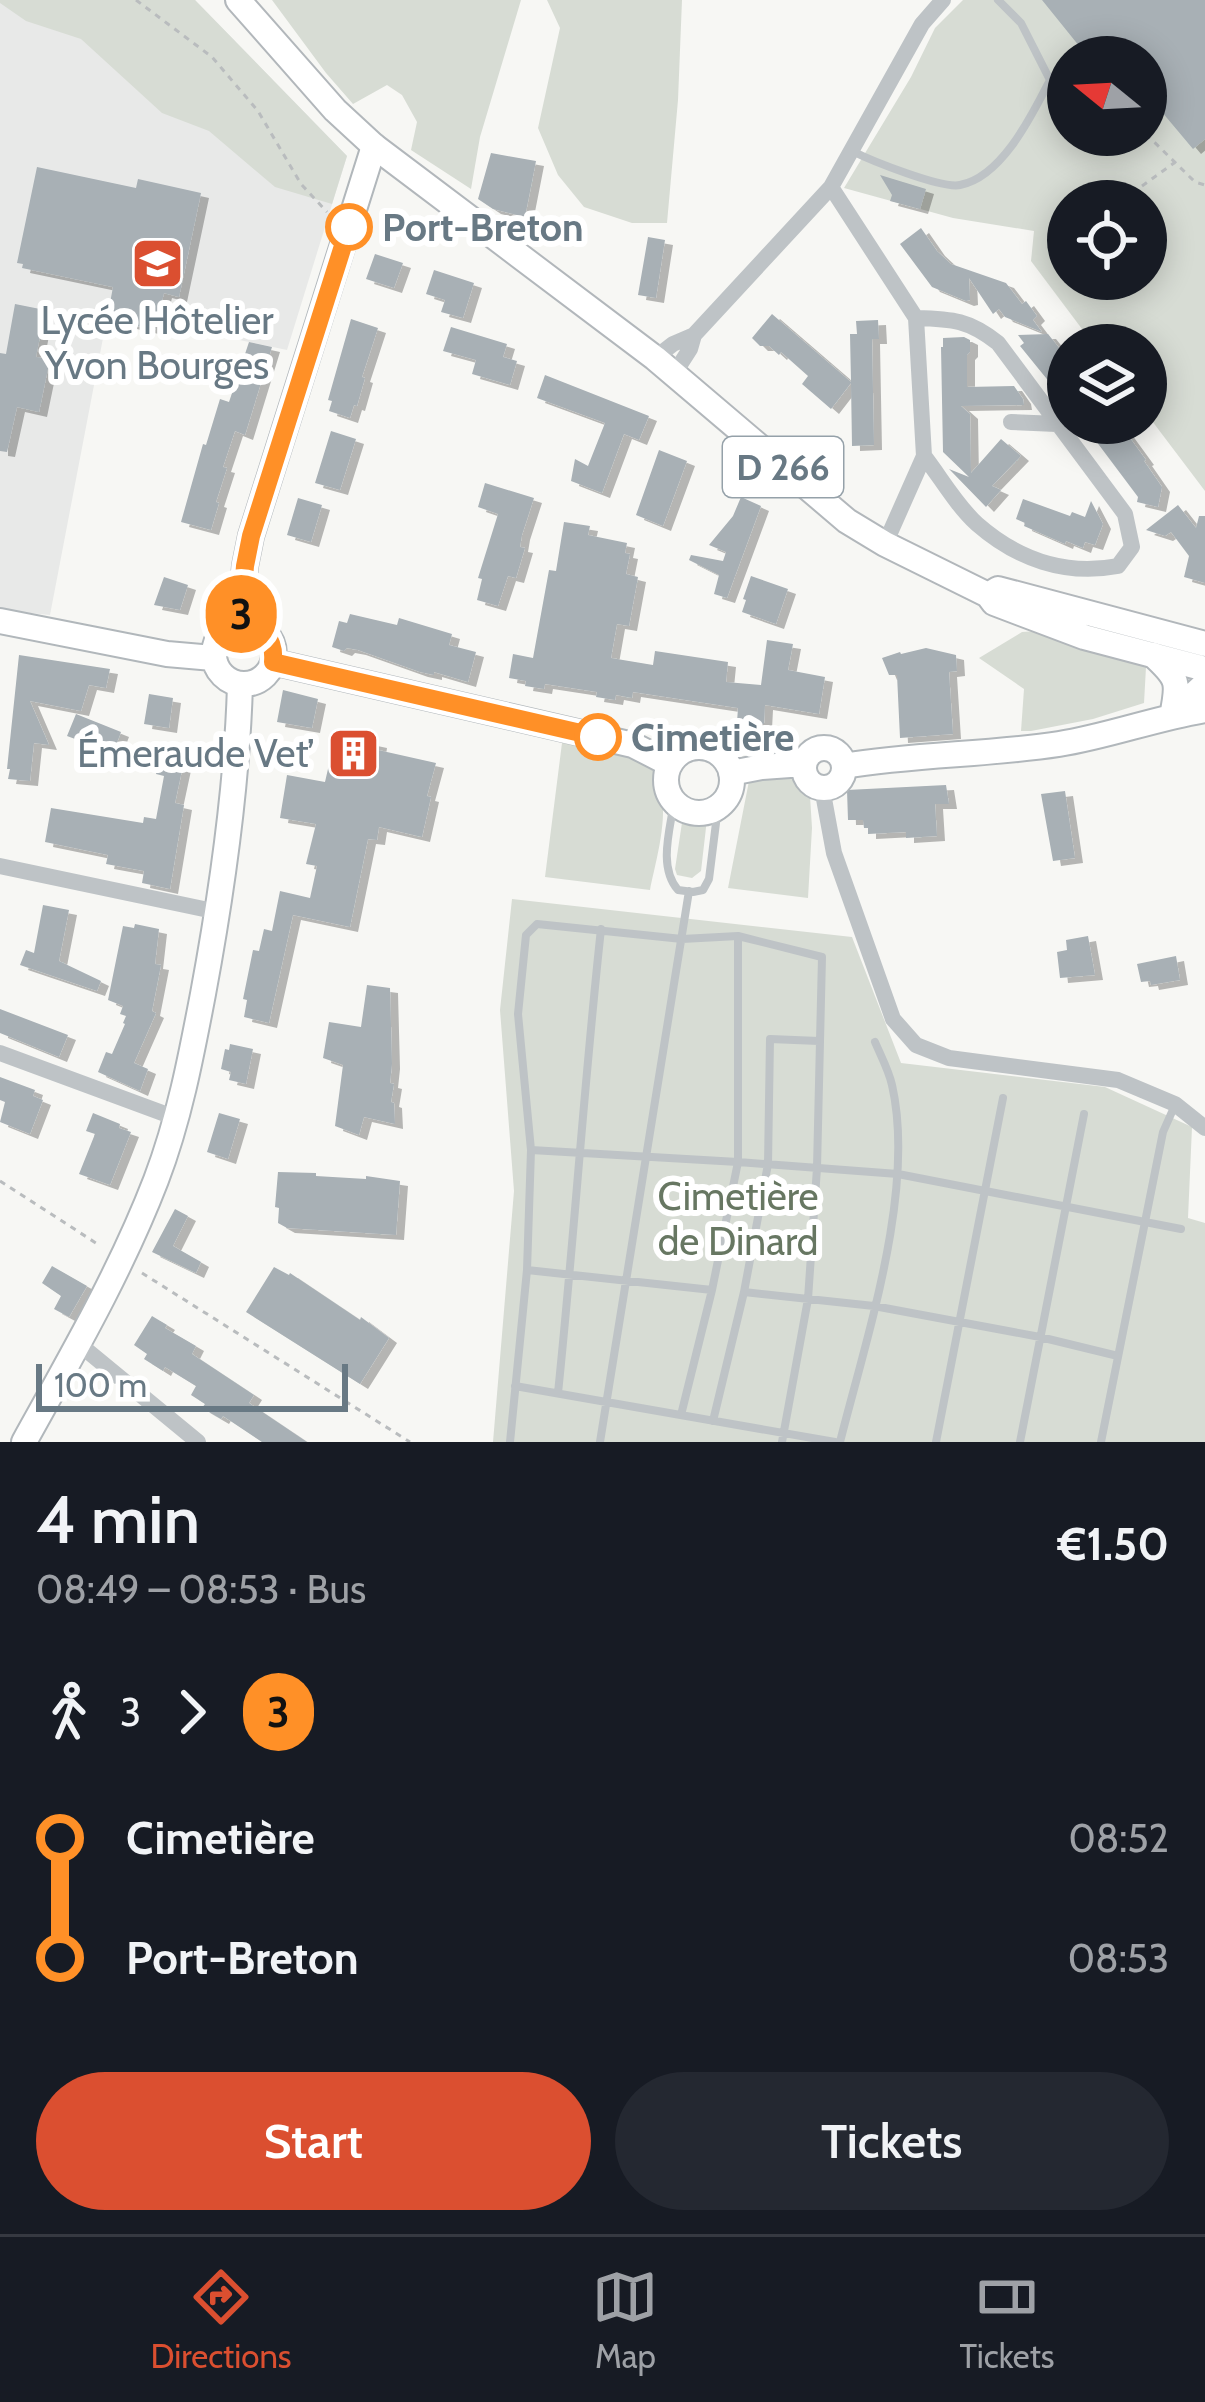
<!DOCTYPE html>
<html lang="en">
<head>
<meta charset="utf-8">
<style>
	body { margin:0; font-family:Cabin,sans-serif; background:#242831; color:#f1f3f6; height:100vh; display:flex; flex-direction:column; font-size:45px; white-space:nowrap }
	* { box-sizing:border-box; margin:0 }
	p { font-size:39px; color:#9ea1a6 }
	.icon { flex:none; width:66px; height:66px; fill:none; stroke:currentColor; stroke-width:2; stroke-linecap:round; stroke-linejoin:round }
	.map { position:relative; height:1442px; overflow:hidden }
	.sheet { display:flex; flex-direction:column; background:#171b24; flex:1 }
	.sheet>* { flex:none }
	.badge { padding:0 24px; border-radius:39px; font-size:42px; line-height:78px }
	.needle { width:78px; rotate:288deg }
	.fabs { position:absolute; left:1047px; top:36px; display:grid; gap:24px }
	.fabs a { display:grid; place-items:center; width:120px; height:120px; border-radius:50%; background:#171b24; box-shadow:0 6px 30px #0003; font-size:60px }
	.scale { position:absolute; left:36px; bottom:30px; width:312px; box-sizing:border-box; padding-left:12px; border:6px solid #687984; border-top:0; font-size:33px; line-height:42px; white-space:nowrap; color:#687984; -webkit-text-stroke:9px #fff; paint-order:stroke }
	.map>.badge { position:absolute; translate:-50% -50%; box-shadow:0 0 0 6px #fff }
	.legs { display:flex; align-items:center; gap:18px; height:132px; padding:0 36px; font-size:39px }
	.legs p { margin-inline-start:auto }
	.headline { display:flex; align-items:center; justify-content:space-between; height:204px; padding:0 36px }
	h1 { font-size:66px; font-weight:600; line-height:90px }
	.action { display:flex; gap:24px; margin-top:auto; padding:24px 36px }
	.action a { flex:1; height:138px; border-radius:72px; background:#db4f30; color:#fff; font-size:48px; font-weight:600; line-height:138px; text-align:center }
	.action a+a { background:#242831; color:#f1f3f6 }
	ul { padding:0 36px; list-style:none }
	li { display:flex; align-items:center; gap:42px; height:120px; font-size:45px }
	li i { display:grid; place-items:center; width:18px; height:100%; margin:0 15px; background:currentColor }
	li i::after { content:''; width:30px; height:30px; margin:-15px; border:9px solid; border-radius:50%; background:#171b24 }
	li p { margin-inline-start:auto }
	li:first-child i { background:linear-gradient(#0000 50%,currentColor 0) }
	li:last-child i { background:linear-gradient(currentColor 50%,#0000 0) }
	.dock { display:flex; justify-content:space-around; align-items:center; height:168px; border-top:3px solid #363941; background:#171b24; font-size:33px; color:#9ea1a6 }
	.dock a { display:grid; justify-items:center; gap:6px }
	.dock .current { color:#db4f30 }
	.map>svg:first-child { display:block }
</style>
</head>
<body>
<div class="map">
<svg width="1205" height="1442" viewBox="0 0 1205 1442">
	<defs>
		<filter id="shadow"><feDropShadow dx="8" dy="5" stdDeviation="0" flood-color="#0004"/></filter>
	</defs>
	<rect width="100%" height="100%" fill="#f7f7f4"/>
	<path fill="#e8e9e8" d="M0,0H195L347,156L287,350L108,312L50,615L0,610Z"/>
	<path fill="#d7dcd4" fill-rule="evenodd" d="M0,0H195L347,156L332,204L275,187L209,131L162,113L81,39L26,21L0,3Z
		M272,0H521L480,137L471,189L411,150L417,122L402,95L387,85L353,104L326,73Z
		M547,0H682L678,100L667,223H632L584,207L558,175L538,128L560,28Z
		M963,0H1205V491L1146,413V345H1094L1031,261L1034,231L953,218L844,188L911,77L935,28ZM1068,57H1146V135H1068ZM1068,201H1146V279H1068Z
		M1037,631L1146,667L1144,703L1093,719L1031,731H1021L1024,689L979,658L1022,632Z
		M562,743C584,745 628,748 645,762C678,790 657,854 650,890L545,877Z
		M794,774L810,796L812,828L808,898L728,888L749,781Z
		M683,816L707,819L701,871L692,878L677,875L675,869Z
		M512,899L852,937L901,1063L1105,1087L1192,1127L1188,1218L1205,1223V1442H493L514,1191L500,1010Z"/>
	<path fill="#a8b0b5" filter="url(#shadow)" d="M1042,0H1205V139L1193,149L1146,93V57H1088Z
		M491,153L536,161L525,217L493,209L478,199Z
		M37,167L136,188L138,179L201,193L179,297L164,293L155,330L107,319L113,287L22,268L23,264L17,263Z
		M880,175L926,189L920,209L890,201L892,195Z
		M921,228L937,251L951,264L1006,283L1022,304L1026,301L1037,316L1033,320L1042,332L1005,317L999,309L993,314L969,278L970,300L966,301L932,287L900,244Z
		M648,237L665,240L656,298L638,295Z
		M375,254L403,263L394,288L366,279Z
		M434,270L474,283L463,318L441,312L445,300L426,294Z
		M15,304L45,310L36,357L50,359L39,412L17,407L7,452L0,451V353L6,354Z
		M772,314L851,382L850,334H857L856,321L878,320L879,339H872L874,445L852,446L851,383L831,409L802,384L808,376L781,352L779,355L769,346H760L752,338Z
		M351,319L378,328L362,377L365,378L357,406L354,405L350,418L329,411L332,401L328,400Z
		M451,327L507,344L503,357L517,361L510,385L472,374L476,360L443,351Z
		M1048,334L1068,359V405L1020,346L1024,343L1018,335Z
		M964,337L970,340V352L967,355V387L1014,386L1023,399L1024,405L961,406L970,414L971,473L1001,439L1021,456L992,486L1001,490L986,507L951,471L949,469L969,477L943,452L941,347H943V338Z
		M249,342L272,347L245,435L235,431L223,467L227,468L216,502L219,503L211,530L181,522L203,444L206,445L220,399L229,402Z
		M545,375L649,416L639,440L624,434L602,493L571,481L575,459L588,466L605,423L537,398Z
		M1088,423H1119L1146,460L1144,461L1162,487L1158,507L1137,502L1138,497L1090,433H1096Z
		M331,431L356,439L340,490L315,483Z
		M659,450L687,461L663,526L636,515Z
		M485,483L534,498L522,535L520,547L525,548L516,578L508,576L498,606L477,600L482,579L478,578L498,514L478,507Z
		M741,497L761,506L727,598L714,594L719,575L689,560L691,555L723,561L726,552L709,545L733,516Z
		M298,498L322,505L311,542L287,535Z
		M1023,499L1070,516L1072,512L1085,517L1091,501L1103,524L1095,545L1085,542L1083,548L1066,541L1065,544L1024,526L1025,523L1016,519Z
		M1178,505L1196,528L1199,516H1205V583L1184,577L1189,556L1171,532L1165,536L1146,530Z
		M564,522L590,526L588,535L627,543L625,553L630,554L626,574L638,577L629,626L617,624L611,658L653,665L655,651L728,662L726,682L761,685L767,640L793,644L788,670L825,677L819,714L765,705L764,724L737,722L738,708L633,692L632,698L616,695L615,700L596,697L597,692L545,684L544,689L525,686L526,681L509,678L513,654L533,658L549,570L556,571Z
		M751,576L788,589L776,624L742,612L746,600L743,599Z
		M164,577L188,585L180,610L154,605Z
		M350,614L397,625L399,618L452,634L449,645L476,652L468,682L434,672V675L420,672L358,650L347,648L344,651L332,647L339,621L347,623Z
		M926,648L956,655L957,671L949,672L953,734L900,738L897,675H889L882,658L900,652L901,654Z
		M19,655L110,669L106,688L89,685L81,711L30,701L49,745L34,743L30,781L8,779L10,769H7Z
		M283,690L318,699L312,728L277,722Z
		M149,694L173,698L169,728L144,724Z
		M76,714L121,732L113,753L67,736Z
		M336,734L379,743L378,750L436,763L427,796L431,797L422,837L379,827L377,840L368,839L350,927L293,915L269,1023L244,1017L247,1000L243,999L253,950L259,951L264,929L272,931L280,891L310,898L317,866L306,864L316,824L280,818L287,775L325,782Z
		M164,742L187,747L175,803L184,805L170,889L142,883L144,871L106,864L108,855L45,842L51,808L143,823L144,817L156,819L164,776L156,774Z
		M946,785L949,804H935L937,836L906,838V832L868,834V828H864L863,820H848L847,790Z
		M1065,791L1075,858L1053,861L1041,794Z
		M43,905L69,910L59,961L101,981L97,991L20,965L26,950L34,953Z
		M135,924L159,929L155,964L161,965L152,1011L156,1013L134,1063L148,1069L140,1091L98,1072L106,1052L112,1054L125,1024L123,1023L126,1016L120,1014L123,1006L108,1000L123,926L134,928Z
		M1088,936L1095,975L1060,978L1057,952L1067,950L1066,940Z
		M1176,956L1180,980L1151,985L1150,981L1141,982L1137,964Z
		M367,985L390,988L392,1064L390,1083L394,1084L391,1102L394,1103L395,1124L364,1117L359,1135L335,1126L343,1065L323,1058L329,1022L361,1027Z
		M0,1009L68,1035L59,1057L0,1033Z
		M230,1044L253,1049L246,1084L229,1080L231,1072L221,1069L225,1049L229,1050Z
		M0,1077L35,1090L33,1096L43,1100L30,1134L0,1122L5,1102L0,1100Z
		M93,1113L120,1124L119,1128L131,1132L110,1185L79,1174L95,1134L86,1131Z
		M219,1113L240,1119L228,1159L207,1152Z
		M278,1172L316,1173V1176L366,1179V1176L400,1181L396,1235L287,1228L278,1223L279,1208L275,1207Z
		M175,1209L188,1216L173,1246L201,1262L196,1273L152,1252Z
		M52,1266L87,1286L69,1317L54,1309L61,1296L42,1283Z
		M274,1267L289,1275L290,1273L360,1320L361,1317L389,1338L360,1384L246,1312Z
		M152,1316L167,1325L165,1328L196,1346L192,1354L254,1395L249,1403L307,1442H262L223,1416L221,1419L202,1408L205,1404L191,1395L196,1386L165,1367L163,1371L144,1359L147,1354L134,1345Z"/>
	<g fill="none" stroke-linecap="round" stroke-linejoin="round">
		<defs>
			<path id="secondary" d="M0,621L167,654L213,658
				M214 654a30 30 0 1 1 60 0a30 30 0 1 1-60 0Z
				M240,624L245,566L251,536L374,146
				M1153,655C1179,679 1179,682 1172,716
				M273,662L633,745L670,764
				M1173,714L1205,684
				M666 780a33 33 0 1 1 66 0a33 33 0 1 1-66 0Z
				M804 768a20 20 0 1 1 40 0a20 20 0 1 1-40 0Z
				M844,766C915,754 988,755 1059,744C1109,736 1156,718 1205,710
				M731,773L762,767L804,764
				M24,1442C71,1357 121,1271 156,1180C179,1120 191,1057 203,994C222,892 237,788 240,685"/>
			<path id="primary" d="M238,0L335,110L374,146L655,358L847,521L885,544L988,595L994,603L1084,637L1205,669
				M988,595L998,589L1205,644"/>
		</defs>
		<use href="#secondary" stroke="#b1b7bb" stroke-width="28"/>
		<use href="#primary" stroke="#b2b7bb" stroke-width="28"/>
		<path stroke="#b9bcbe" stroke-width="3" stroke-dasharray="6 6" stroke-linecap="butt" d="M136,0L212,57L258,111L301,184L327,212
			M1146,134L1195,182L1205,185
			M1142,186L1174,163
			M0,1181L99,1245
			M142,1273L410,1442"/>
		<path stroke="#bec3c6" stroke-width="8" d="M852,151C872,161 942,189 960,185C1002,177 1032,115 1050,80L1021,23L998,0
			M674,802C670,830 658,867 678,890L693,892L703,890L709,879L718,807
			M531,1150L738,1162L898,1174L1181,1229
			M527,1270L712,1290
			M744,1292L874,1306L1040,1337L1118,1356
			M515,1386L835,1442
			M558,1393C574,1239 584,1084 601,929
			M681,1415L712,1290L738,1162V936
			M713,1421L744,1292L768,1164L770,1039L819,1041
			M510,1442L527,1270L531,1150L518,1014L526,935L537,924L682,939L738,936L822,957L817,1168L808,1299L782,1442
			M600,1442L689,891
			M840,1442C866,1339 916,1190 892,1085C889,1071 881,1056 875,1042
			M936,1442L1003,1098
			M1020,1442L1084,1114
			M1101,1442L1163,1132L1175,1105"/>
		<path stroke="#bec3c6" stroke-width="16" d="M831,187L916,318L924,456L885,544
			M916,318C953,319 969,320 998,343L1125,514L1132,547L1118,566C1065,576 1017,559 977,524C957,506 941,478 924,456
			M655,358L673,344L694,335
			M674,374L690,349L694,335L831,187L922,24L943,0
			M1011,422L1057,424
			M822,788L834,853L893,1019L916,1045L949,1058L1118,1080L1175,1104L1205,1128
			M0,866L218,912
			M0,1053L176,1118
			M79,1344L198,1442"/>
		<use href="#secondary" stroke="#fff" stroke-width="24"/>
		<use href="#primary" stroke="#fff" stroke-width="24"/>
	</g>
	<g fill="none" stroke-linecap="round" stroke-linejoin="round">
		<defs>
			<path id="line-1" d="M349,227L251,536L245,566L240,624C263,625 275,639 273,662L598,737"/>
		</defs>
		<use href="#line-1" stroke="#fff" stroke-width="27"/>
		<use href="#line-1" stroke="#ff9027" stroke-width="18"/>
	</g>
	<defs>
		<symbol id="school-square" viewBox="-11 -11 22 22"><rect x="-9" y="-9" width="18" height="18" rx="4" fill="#db4f30" stroke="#fff"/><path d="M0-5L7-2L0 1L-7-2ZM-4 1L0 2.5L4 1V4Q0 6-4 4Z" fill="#fff"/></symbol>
		<symbol id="building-square" viewBox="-11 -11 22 22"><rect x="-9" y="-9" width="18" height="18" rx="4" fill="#db4f30" stroke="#fff"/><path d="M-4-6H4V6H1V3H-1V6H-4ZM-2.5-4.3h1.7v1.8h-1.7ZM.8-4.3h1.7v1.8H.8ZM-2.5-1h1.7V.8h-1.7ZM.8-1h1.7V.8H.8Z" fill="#fff"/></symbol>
	</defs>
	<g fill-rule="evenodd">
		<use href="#school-square" x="128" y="234" width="59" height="59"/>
		<use href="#building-square" x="324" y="724" width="59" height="59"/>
	</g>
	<g fill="#fff" stroke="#ff9027" stroke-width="6">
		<circle cx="349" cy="227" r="21"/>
		<circle cx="598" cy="737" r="21"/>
	</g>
	<g text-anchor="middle" stroke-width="12" stroke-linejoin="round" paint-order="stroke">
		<rect fill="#fff" stroke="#95a1a9" stroke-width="3" x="723" y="437" width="120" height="60" rx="9"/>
		<g font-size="36" font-weight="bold" fill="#687984">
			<text x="783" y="480">D 266</text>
		</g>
		<g font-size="39" font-weight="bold" fill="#687984" stroke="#fff" text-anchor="start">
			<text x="382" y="241">Port-Breton</text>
			<text x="631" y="751">Cimetière</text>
		</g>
		<g font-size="39" fill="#687984" stroke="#fff">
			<text x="157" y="334">Lycée Hôtelier<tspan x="157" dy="45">Yvon Bourges</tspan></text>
			<text x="315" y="767" text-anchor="end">Émeraude Vet’</text>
		</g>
		<g font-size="39" fill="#677762" stroke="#fff">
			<text x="738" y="1210">Cimetière<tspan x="738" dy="45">de Dinard</tspan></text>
		</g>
	</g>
</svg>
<div class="fabs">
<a><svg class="needle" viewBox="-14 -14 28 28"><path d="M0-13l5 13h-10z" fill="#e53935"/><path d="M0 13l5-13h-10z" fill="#9ea1a6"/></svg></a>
<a><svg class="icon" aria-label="locate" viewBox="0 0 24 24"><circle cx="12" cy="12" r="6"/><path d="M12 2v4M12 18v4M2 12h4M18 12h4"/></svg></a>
<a><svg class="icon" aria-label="layers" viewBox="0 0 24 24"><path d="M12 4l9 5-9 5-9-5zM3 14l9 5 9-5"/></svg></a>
</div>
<div class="scale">100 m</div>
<b class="badge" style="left:241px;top:614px;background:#ff9027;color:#111">3</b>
</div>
<section class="sheet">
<div class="headline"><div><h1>4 min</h1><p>08:49 – 08:53 · Bus</p></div><b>€1.50</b></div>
<div class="legs"><svg class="icon" aria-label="walk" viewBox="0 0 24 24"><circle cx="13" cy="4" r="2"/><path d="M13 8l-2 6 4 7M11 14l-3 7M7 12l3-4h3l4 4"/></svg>3<svg class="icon" aria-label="forward" viewBox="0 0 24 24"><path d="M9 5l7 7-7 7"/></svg><b class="badge" style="background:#ff9027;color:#111">3</b></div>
<ul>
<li><i style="color:#ff9027"></i><b>Cimetière</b><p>08:52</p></li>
<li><i style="color:#ff9027"></i><b>Port-Breton</b><p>08:53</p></li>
</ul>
<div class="action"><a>Start</a><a>Tickets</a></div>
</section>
<nav class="dock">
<a class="current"><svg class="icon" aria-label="directions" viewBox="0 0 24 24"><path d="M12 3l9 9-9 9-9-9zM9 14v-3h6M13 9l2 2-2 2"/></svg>Directions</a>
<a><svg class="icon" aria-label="map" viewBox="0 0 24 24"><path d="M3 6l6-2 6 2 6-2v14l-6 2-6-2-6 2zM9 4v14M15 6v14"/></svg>Map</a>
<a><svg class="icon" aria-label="tickets" viewBox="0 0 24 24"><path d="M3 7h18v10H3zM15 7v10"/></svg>Tickets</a>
</nav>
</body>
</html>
